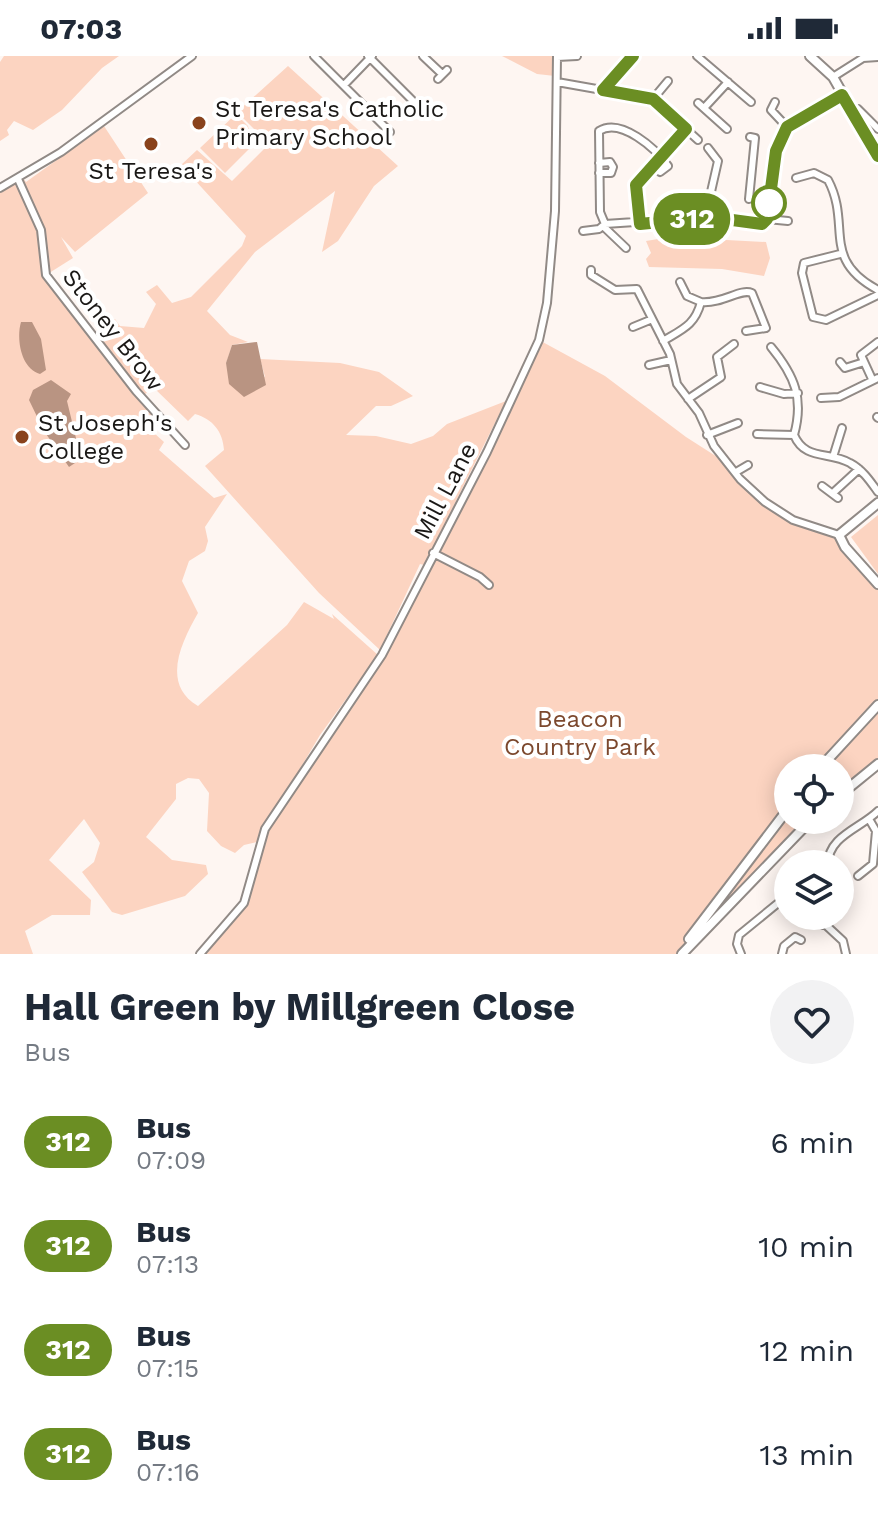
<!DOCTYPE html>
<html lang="en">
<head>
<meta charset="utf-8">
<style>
	body { margin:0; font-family:"Work Sans",sans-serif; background:#f2f2f3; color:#1f2937; height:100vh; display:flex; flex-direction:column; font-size:30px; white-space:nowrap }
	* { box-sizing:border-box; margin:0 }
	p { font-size:26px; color:#747a83 }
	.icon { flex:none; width:44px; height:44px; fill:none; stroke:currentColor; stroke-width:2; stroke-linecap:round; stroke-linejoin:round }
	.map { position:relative; height:898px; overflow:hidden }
	.side { display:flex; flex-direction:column; background:#fff; flex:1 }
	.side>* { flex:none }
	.badge { padding:0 16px; border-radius:26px; font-size:28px; line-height:52px }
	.fabs { position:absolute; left:774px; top:698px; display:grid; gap:16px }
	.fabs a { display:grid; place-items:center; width:80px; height:80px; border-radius:50%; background:#fff; box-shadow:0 4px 20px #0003; font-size:40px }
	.map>.badge { position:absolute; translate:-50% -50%; box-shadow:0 0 0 4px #fff }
	.round { display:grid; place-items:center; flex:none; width:84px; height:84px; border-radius:42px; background:#f2f2f3 }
	.summary { display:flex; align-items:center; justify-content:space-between; height:136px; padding:0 24px }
	h1 { font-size:38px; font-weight:700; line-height:60px }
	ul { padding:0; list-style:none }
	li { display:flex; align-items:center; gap:24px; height:104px; padding:0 24px }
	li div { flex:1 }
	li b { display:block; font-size:30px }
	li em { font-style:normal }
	li .badge { min-width:88px; font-weight:700; text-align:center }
	.status { display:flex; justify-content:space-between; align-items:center; height:56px; padding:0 40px; background:#fff; direction:ltr }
	.status svg { height:22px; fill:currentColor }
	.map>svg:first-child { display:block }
</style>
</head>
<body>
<div class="status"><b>07:03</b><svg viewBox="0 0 49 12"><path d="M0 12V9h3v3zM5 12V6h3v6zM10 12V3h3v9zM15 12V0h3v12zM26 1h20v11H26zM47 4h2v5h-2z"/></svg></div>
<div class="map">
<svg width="878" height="898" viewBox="0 0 878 898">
	<rect width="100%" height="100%" fill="#fef6f2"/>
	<path fill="#fcd4c1" d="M4,0H119L102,12L62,54L33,74L14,65L7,74L9,79L0,85V6Z
		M502,0H555V20L537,18Z
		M288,10L398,110L374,130L338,185L322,196L335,135L255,196L207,255L230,279L248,286L232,289L226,308L265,321L260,303L340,307L379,316L413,340L391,350H376L346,379L376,380L411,388L433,380L447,368L506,345L424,509L420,508L380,594L319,537L205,410L224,394C223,376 213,363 195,358L188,365L153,331L142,341L155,356L144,368L164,386L159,394L214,442L227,438L205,471L208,485L205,495L189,505L182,525L198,557C181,587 161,628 198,650L287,569L304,546L334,563L332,558L378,599L320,679L257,786L244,789L235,797L221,790L207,775L209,737L199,723L188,722L176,728V743L146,781L172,804L206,809L208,818L185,840L122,859L112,856L82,816L94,806L100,787L84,763L49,804L91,844L90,859H52L25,875L33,898H0V132L22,121L26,126L104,70L148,137L75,196L61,181L73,202L46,219L95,283L115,263L120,270L144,272L156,248L146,236L157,229L172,247L191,241L242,190L246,180L181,109L197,94L232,125L269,88L237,56Z
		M236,58L248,70L252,90L225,117L200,92Z
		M670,181L766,186L770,202L764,220L722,213L649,211L646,203L651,197L646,185Z
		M539,284L605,320L686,381L722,404L750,434L793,464L839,479L878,528V649L820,712H788V753L679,898H200L244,847L265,773L382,599L487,396Z
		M878,459V518L851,481Z
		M878,652V704L840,735V712H823Z
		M788,757V764H806L701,874Z"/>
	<path fill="#b99482" d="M21,266H32L41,283L46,314L40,318C21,313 16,283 21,266Z
		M257,286L266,329L244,341L229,328L226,307L232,289Z
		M51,324L71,338L67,345L81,403L69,411L44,375L29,344L33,334Z"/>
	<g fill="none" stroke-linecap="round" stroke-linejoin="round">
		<defs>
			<path id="minor" d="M314,0L390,76
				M368,0L417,49
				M423,0L442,18
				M697,0L751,46
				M557,1L577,0
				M833,21L863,2L878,1
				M438,23L447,14
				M557,26L653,43L698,84
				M344,29L372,0
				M603,34L633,0
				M653,43L668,25
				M775,46L771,54L787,71
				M698,47L727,73
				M704,52L728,26
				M858,53L878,73
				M599,107L610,106L613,111L611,117H599
				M796,122L814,117L828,124C852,169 820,203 878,234
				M18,123L41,174L46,219L136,335L185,389
				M0,132L61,96L192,0
				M749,143L755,82L750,81
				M705,162L718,105L708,92
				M767,163C775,84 768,77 842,39
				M767,163L788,165
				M605,168L600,156L599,75C621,61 656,93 668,110L660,116L653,110
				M640,168L636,129L686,73
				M604,171L626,192
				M583,175L599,173L605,168L710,161L758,168L767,163
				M840,198L804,207L802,217L813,261L826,264L878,239
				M591,214V219L615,234L637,233L670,298L677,328L699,357L714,390L740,423L765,446L793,464L839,479
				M701,246C723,248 740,232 752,237L766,272L746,275
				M633,271L650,264
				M663,285C683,273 695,269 701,246L687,240L680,226
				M771,291C795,320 804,343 794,379C805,405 829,395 850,407C863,414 870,425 878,436
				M840,306L845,312L861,307
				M649,309L671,304
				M872,323L861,299L878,286
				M760,331L784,338L798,337
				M821,342L839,341L878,322
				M688,343L721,321L717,301L734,288
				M877,361L878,362
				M757,378L794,379
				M707,379L738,367
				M833,401L842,372
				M736,416L748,409
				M822,430L838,442
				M834,436L859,413
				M433,497L480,521L489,529
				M828,808C828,780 861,772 878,755
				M858,820L873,808L876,775L869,763
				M840,825L848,838L840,851
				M816,860L843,885L846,898
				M823,869L833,860
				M200,898L244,847L265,773L382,599L487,396L539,284L547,247L555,155L557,0
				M741,898L737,888L739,879L788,839
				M782,898L784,890L795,881L801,884"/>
			<path id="major" d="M810,0L833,21L878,100
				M878,447L839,479L845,491L878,528
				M820,712L878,649
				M840,739L878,708
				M689,883L788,753
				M682,898L811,764"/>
		</defs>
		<use href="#minor" stroke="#918a86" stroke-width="10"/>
		<use href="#major" stroke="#918a86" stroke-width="12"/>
		<use href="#minor" stroke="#fff" stroke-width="6"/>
		<use href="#major" stroke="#fff" stroke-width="8"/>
	</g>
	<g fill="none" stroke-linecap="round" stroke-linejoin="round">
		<defs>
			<path id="line" d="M633,0L603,34L653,43L686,73L636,129L640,168L710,161L762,168L767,163L776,95L787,71L842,39L878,100"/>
		</defs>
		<use href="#line" stroke="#fff" stroke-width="18"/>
		<use href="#line" stroke="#6b8e23" stroke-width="12"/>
	</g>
	<g fill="#89431d" stroke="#fff" stroke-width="3">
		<circle cx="199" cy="67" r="8"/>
		<circle cx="151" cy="88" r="8"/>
		<circle cx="22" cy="381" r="8"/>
	</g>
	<circle fill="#fff" stroke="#6b8e23" stroke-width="4" cx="769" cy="147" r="16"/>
	<g text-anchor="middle" stroke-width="8" stroke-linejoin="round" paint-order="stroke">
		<g font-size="24" fill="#1a1816" stroke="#fff" text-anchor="start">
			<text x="215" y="61">St Teresa's Catholic<tspan x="215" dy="28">Primary School</tspan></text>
			<text x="151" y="123" text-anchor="middle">St Teresa's</text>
			<text x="38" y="375">St Joseph's<tspan x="38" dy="28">College</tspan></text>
		</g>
		<g font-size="24" fill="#1a1816" stroke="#fff">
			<text transform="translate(113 274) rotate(52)" y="8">Stoney Brow</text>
			<text transform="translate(445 435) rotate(-62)" y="8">Mill Lane</text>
		</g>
		<g font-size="24" fill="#7c482d" stroke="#fff">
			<text x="580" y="671">Beacon<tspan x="580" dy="28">Country Park</tspan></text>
		</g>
	</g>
</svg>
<div class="fabs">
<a><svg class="icon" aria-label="locate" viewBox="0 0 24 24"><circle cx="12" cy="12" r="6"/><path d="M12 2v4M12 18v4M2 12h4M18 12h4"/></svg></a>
<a><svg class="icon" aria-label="layers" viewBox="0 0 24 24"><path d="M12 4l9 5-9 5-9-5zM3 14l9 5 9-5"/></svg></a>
</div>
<b class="badge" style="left:692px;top:163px;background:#6b8e23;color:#fff">312</b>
</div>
<section class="side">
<div class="summary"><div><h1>Hall Green by Millgreen Close</h1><p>Bus</p></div><a class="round"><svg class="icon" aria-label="heart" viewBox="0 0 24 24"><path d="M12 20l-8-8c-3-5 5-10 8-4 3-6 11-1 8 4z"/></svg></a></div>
<ul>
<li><span class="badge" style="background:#6b8e23;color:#fff">312</span><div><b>Bus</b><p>07:09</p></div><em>6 min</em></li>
<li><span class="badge" style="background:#6b8e23;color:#fff">312</span><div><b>Bus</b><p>07:13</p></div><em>10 min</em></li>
<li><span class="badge" style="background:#6b8e23;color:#fff">312</span><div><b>Bus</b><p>07:15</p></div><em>12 min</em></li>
<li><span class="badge" style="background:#6b8e23;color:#fff">312</span><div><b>Bus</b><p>07:16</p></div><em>13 min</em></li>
</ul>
</section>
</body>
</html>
